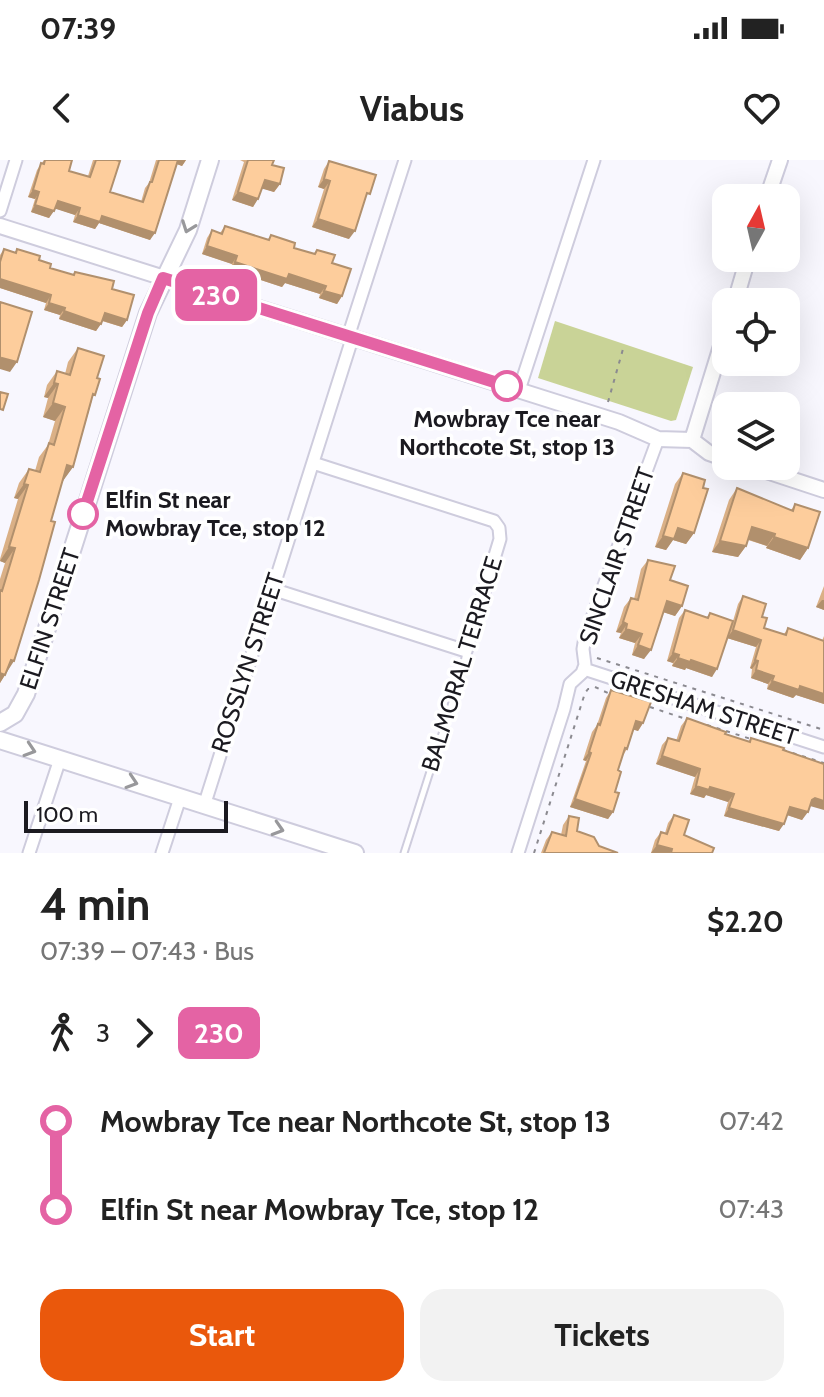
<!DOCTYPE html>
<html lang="en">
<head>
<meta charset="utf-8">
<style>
	body { margin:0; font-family:Cabin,sans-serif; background:#f2f2f2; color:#222; height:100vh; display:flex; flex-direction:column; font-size:30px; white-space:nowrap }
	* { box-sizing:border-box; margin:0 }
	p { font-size:26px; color:#767676 }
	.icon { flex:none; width:44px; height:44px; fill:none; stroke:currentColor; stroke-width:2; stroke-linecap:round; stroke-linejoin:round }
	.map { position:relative; height:693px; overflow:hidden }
	.drawer { display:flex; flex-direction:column; background:#fff; flex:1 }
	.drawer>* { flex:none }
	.badge { padding:0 16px; border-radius:12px; font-size:28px; line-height:52px }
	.needle { width:52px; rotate:8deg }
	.fabs { position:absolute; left:712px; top:24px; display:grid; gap:16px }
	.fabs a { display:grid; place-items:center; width:88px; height:88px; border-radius:16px; background:#fff; box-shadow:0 8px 32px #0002; font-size:40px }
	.scale { position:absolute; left:24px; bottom:20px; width:204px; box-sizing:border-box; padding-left:8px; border:4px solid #1b1a20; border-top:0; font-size:22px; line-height:28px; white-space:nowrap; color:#1b1a20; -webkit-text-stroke:6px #fff; paint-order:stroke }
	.map>.badge { position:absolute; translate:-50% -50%; box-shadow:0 0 0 4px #fff }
	.legs { display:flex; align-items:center; gap:12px; height:88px; padding:0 40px; font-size:26px }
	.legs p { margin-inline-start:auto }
	.summary { display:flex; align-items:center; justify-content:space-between; height:136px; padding:0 40px }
	h1 { font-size:44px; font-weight:800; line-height:60px }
	.action { display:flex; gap:16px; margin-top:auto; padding:16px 40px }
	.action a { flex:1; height:92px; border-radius:24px; background:#ea580c; color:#fff; font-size:32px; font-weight:800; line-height:92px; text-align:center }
	.action a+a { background:#f2f2f2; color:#222 }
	ul { padding:0 40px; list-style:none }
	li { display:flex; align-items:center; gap:28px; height:88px; font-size:30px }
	li i { display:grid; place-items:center; width:12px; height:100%; margin:0 10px; background:currentColor }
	li i::after { content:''; width:20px; height:20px; margin:-10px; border:6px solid; border-radius:50%; background:#fff }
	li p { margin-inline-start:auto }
	li:first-child i { background:linear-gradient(#0000 50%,currentColor 0) }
	li:last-child i { background:linear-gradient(currentColor 50%,#0000 0) }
	.status { display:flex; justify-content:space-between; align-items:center; height:56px; padding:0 40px; background:#fff; direction:ltr }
	.status svg { height:22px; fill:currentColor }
	header { display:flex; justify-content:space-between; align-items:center; height:104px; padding:0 40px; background:#fff; font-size:36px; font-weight:800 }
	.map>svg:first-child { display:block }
</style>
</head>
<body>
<div class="status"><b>07:39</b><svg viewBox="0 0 49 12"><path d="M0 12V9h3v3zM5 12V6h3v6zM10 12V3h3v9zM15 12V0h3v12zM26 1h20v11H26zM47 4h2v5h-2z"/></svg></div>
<header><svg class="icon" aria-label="back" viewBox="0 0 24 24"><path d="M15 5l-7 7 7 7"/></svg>Viabus<svg class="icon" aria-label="heart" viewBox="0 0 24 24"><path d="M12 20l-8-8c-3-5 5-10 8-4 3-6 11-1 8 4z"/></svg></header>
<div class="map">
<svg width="824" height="693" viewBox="0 0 824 693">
	<rect width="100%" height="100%" fill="#f8f7fe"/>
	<path fill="#c9d397" d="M555,161L693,207L676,260L671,261L538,218Z"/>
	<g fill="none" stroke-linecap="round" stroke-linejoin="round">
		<defs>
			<path id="service" d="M404,693L463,508L466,492"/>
			<path id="minor" d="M0,51L16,0
				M348,177L405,0
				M519,230L594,0
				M272,429L466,491L500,379L499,368L494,361L313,303
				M584,509L824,587
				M204,646L352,179
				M29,693L60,599
				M162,693L180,638
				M518,693L564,549L570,524L582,513L585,505L583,489L585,477L658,279"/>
			<path id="tertiary" d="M767,38L780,0
				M0,66L619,262L658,279L692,280L709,293L726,299
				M735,142L748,98
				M692,280L726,170
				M751,306L824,330"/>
			<path id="secondary" d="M0,563L15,554L26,534L148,153L188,70L210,0"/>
			<path id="primary" d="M0,580L355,693"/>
		</defs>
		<use href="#service" stroke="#ceccdd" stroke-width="9"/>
		<use href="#minor" stroke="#ceccdd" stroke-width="15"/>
		<use href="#tertiary" stroke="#ceccdd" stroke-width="18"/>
		<use href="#secondary" stroke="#ceccdd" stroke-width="20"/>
		<use href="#primary" stroke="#ceccdd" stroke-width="20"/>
		<path stroke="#8b8a90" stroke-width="2" stroke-dasharray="4 6" stroke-linecap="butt" d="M608,242L623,189
			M597,498L824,570
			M595,527L610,534
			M650,547L686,559
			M707,565L751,579
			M783,590L824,603
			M534,693L585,533L588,529H594"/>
		<use href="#service" stroke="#fff" stroke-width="5"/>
		<use href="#minor" stroke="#fff" stroke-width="11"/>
		<use href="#tertiary" stroke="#fff" stroke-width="14"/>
		<use href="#secondary" stroke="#fff" stroke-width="16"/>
		<use href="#primary" stroke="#fff" stroke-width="16"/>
	</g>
	<path fill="#dab086" d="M44,0H72L69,11L88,16L93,0H116L110,32L141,42L145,28L149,23L156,0H186L182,6L177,4L150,80L99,63L95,69L73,62L75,55L55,48L49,58L31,52L35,39L28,37L37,10Z
		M240,0H274L272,5L280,24L274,32L262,28L253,47L232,40L244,2Z
		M329,1L349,79L312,67L324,29L318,27L324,9Z
		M225,66L268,80L271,75L294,88L314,94L317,90L332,103L342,136L337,144L319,138L320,134L285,123L282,127L230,110L232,104L202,94L207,78L212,70L220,73Z
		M4,89L15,92L17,89L39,100L50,108L73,115L75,112L112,129L127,160L122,167L102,161L96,171L59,159L60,155L44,150L46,143L0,128V95Z
		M78,188L92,240L73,307L62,321L7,511L0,523V419L5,403L0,401V399L18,339L14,338L19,323L29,309L35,311L39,297L48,285L55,261L43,257L48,238L44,237L47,225L57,211L65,214L68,202Z
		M683,313L703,328L694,373L686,384L673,380L666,390L655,387L675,324Z
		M737,328L791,350L795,344L808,388L800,400L766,388L767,386L748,380L746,386L738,397L712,392L729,340Z
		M648,400L670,420L682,446L675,456L663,452L644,499L632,495L635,483L619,478L621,473L616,472L624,447L631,438L634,439L641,409Z
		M824,426V450L816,447Z
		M743,436L762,457L764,468L784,474L788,468L822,481L824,476V544L796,535L793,538L767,529L768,524L751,518L752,509L750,508L756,487L727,478L712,517L686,508L685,510L672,506L673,503L667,501L679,458L685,450L707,457L710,453L733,461L738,444Z
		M611,530L643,563L638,571L634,569L627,589L622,597L618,610L613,652L608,659L570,647L586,601L583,600L592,572L597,565L606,538Z
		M687,558L725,574L748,582L751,578L783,590L810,646L802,660L787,655L779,671L724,656L728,642L706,635L704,638L690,634L695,617L656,604L662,585L668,578L676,581L681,566Z
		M674,655L684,675L712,693H651L655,680L661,672L665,673L668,663Z
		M569,656L577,671L599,686L618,693H541L546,680L552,672L561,675L563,665Z"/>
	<path fill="#b1906d" d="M177,0H186L182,6L174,3Z
		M324,19L330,21L324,29L318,27Z
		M265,20L280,24L274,32L260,28Z
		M33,30L39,32L35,39L28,37Z
		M238,32L258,39L253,47L232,40Z
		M58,41L80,48L75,55L53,48Z
		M35,45L54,51L49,58L31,52Z
		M78,55L102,56L155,73L150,80L99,63L95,69L73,62Z
		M318,59L355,71L349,79L312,67Z
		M207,86L237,96L232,104L202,94Z
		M235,102L289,114L326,126L320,134L285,123L282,127L230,110Z
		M0,119L51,135L46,143L0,128Z
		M324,131L342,136L337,144L319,138Z
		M49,143L65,148L60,155L44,150Z
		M64,151L101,164L96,171L59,159Z
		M105,153L127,160L122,167L100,160Z
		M2,198L17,202L10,212L0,209V201Z
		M54,223L58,224L48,238L44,237Z
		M53,243L65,247L55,261L43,257Z
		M67,305L73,307L63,321L57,319Z
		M24,324L28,325L18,339L14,338Z
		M752,367L775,374L767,386L744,378Z
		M678,368L694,373L686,384L673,380L666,390L655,387L663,376Z
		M774,377L808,388L800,400L766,388Z
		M720,381L746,386L738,397L712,392Z
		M9,387L15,388L5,403L0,401Z
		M822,440H824V450L816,447Z
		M667,441L682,446L675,456L660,451Z
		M623,462L627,464L621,473L616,472Z
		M626,469L642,474L635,483L619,478Z
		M733,470L761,480L756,487L727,478Z
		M638,485L651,490L644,499L632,495Z
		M673,493L679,495L673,503L667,501Z
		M678,498L691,500L717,509L712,517L686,508L685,510L672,506Z
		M11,500L14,501L0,523V513Z
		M755,500L758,501L752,509L750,508Z
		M756,510L774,516L768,524L751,518Z
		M772,521L800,526L824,534V544L796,535L793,538L767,529Z
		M636,561L643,563L638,571L631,569Z
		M589,592L591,593L586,601L583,600Z
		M662,596L700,609L695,617L656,604Z
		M696,626L710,627L734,634L728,642L706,635L704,638L690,634Z
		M815,638L824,641V650L810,646L812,640Z
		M575,639L613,652L608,659L570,647Z
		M790,647L808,652L802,660L784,654Z
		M729,648L784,664L779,671L724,656Z
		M657,685L672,689L670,693H651Z"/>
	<path fill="#fdcd9c" stroke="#b1906d" stroke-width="2" d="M45,0H72L69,11L90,17L96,0H116L120,1L110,32L143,42L150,22H152L159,0H178L155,73L102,56L100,62L78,55L80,48L58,41L54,51L35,45L39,32L33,30L41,3L44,4Z
		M248,0H274L272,5L284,8L280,24L265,20L258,39L238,32Z
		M329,1L376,15L370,34L367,33L355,71L318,59L330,21L324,19Z
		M225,66L269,80L271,75L295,83L294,88L315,94L317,90L335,95L332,103L351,109L342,136L324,131L326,126L289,114L287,119L235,102L237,96L207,86L212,70L222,74Z
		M4,89L16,93L17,89L40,96L39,100L51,104L50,108L74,115L75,112L114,121L112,129L134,135L127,160L105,153L101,164L64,151L65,148L49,143L51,135L0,119V102Z
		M0,142L32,152L17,202L2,198L0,206Z
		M78,188L104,196L97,218L100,219L95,235L93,234L73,307L67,305L51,361L55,362L39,420L14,501L11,500L5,515L0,513V430L2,431L15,388L9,387L28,325L24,324L29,309L40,312L49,283L54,285L65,247L53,243L58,224L54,223L57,211L70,215Z
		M0,232L8,234L3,250L0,249Z
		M683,313L705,320L703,328L708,329L694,373L678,368L674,379L663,376Z
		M737,328L793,351L795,344L820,352L808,388L774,377L775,374L752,367L746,386L720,381Z
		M648,400L675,406L670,420L688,426L682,446L667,441L651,490L638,485L642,474L626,469L627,464L623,462L631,438L638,440Z
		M743,436L766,444L762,457L767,458L764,468L786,475L788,468L824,481V534L800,526L799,530L772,521L774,516L756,510L758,501L755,500L761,480L733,470Z
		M685,450L708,458L710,453L733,461L717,509L691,500L690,502L678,498L679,495L673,493Z
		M611,530L651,542L643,563L636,561L627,589L625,588L618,610L621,612L615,632L619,633L613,652L575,639L591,593L589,592L598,564L600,565Z
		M687,558L726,572L725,574L750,582L751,578L784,588L783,590L824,604V641L815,638L812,640L808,652L790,647L784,664L729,648L734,634L710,627L709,630L696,626L700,609L662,596L668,578L679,581Z
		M674,655L689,660L684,675L714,688L712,693H671L672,689L657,685L661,672L667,674Z
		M569,656L579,658L577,671L594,677L599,686L618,693H544L552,672L566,676Z"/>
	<defs><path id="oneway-chevron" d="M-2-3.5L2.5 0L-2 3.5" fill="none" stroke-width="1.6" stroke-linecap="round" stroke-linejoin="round" transform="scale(2)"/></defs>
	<g stroke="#98989b">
		<use href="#oneway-chevron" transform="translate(188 67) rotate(110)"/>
		<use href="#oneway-chevron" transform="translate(30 590) rotate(18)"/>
		<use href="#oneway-chevron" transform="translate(132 622) rotate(18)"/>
		<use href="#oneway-chevron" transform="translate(278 669) rotate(17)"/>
	</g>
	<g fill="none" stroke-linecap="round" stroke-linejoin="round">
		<defs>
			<path id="line-1" d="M83,354L148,153L163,118L507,226"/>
		</defs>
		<use href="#line-1" stroke="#fff" stroke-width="18"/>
		<use href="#line-1" stroke="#e463a4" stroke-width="12"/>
	</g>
	<g fill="#fff" stroke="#e463a4" stroke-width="4">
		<circle cx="507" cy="226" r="14"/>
		<circle cx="83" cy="354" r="14"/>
	</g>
	<g text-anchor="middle" stroke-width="7" stroke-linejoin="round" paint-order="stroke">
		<g font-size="24" font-weight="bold" fill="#1b1a20" stroke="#fff">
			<text x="507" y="267">Mowbray Tce near<tspan x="507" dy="28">Northcote St, stop 13</tspan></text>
			<text x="105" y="348" text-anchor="start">Elfin St near<tspan x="105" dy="28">Mowbray Tce, stop 12</tspan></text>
		</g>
		<g font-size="24" fill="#1b1a20" stroke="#fff">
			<text transform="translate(617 396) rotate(-71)" y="8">SINCLAIR STREET</text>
			<text transform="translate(50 459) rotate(-72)" y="8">ELFIN STREET</text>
			<text transform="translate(248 503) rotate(-72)" y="8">ROSSLYN STREET</text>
			<text transform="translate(462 504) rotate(-73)" y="8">BALMORAL TERRACE</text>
			<text transform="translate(704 548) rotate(18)" y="8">GRESHAM STREET</text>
		</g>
	</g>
</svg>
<div class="fabs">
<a><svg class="needle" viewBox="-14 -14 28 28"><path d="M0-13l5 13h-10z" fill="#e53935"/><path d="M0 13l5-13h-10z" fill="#767676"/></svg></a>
<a><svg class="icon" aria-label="locate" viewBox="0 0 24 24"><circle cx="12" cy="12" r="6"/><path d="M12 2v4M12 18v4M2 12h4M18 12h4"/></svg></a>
<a><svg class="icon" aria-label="layers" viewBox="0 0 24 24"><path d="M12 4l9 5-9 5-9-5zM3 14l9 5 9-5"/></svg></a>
</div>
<div class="scale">100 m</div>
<b class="badge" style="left:216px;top:135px;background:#e463a4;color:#fff">230</b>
</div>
<section class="drawer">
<div class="summary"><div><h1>4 min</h1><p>07:39 – 07:43 · Bus</p></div><b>$2.20</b></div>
<div class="legs"><svg class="icon" aria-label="walk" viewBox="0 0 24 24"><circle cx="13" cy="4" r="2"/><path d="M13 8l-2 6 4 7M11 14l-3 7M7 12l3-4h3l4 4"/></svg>3<svg class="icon" aria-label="forward" viewBox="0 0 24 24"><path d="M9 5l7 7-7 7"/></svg><b class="badge" style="background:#e463a4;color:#fff">230</b></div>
<ul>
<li><i style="color:#e463a4"></i><b>Mowbray Tce near Northcote St, stop 13</b><p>07:42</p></li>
<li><i style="color:#e463a4"></i><b>Elfin St near Mowbray Tce, stop 12</b><p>07:43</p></li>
</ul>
<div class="action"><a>Start</a><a>Tickets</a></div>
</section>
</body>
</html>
